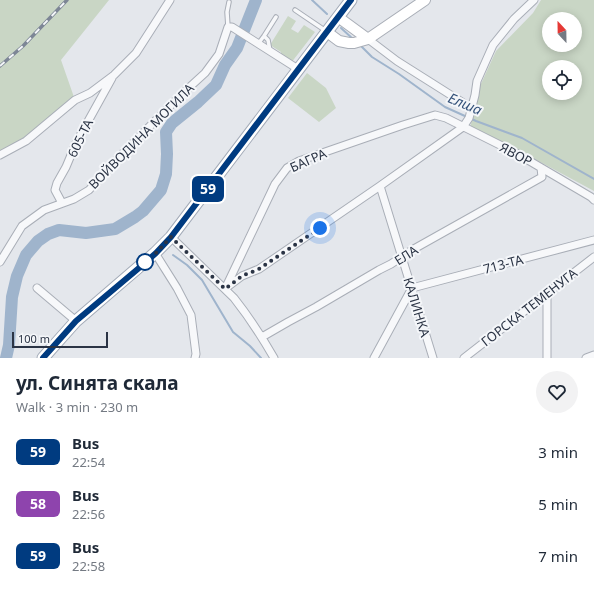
<!DOCTYPE html>
<html lang="en">
<head>
<meta charset="utf-8">
<style>
	body { margin:0; font-family:"Noto Sans",sans-serif; background:#f2f2f3; color:#1f2937; height:100vh; display:flex; flex-direction:column; font-size:15px; white-space:nowrap }
	* { box-sizing:border-box; margin:0 }
	p { font-size:13px; color:#747a83 }
	.icon { flex:none; width:22px; height:22px; fill:none; stroke:currentColor; stroke-width:2; stroke-linecap:round; stroke-linejoin:round }
	.map { position:relative; height:358px; overflow:hidden }
	.side { display:flex; flex-direction:column; background:#fff; flex:1 }
	.side>* { flex:none }
	.badge { padding:0 8px; border-radius:6px; font-size:14px; line-height:26px }
	.needle { width:26px; rotate:338deg }
	.controls { position:absolute; left:542px; top:12px; display:grid; gap:8px }
	.controls a { display:grid; place-items:center; width:40px; height:40px; border-radius:50%; background:#fff; box-shadow:0 2px 10px #0003; font-size:20px }
	.scale { position:absolute; left:12px; bottom:10px; width:96px; box-sizing:border-box; padding-left:4px; border:2px solid #2b3445; border-top:0; font-size:11px; line-height:14px; white-space:nowrap; color:#2b3445; -webkit-text-stroke:3px #f4f6f9; paint-order:stroke }
	.you { position:absolute; width:20px; height:20px; margin:-10px; border:3px solid #fff; border-radius:50%; background:#1a73e8; box-shadow:0 0 0 6px #1a73e833 }
	.map>.badge { position:absolute; translate:-50% -50%; box-shadow:0 0 0 2px #fff }
	.round { display:grid; place-items:center; flex:none; width:42px; height:42px; border-radius:21px; background:#f2f2f3 }
	.head { display:flex; align-items:center; justify-content:space-between; height:68px; padding:0 16px }
	h1 { font-size:19px; font-weight:700; line-height:30px }
	ul { padding:0; list-style:none }
	li { display:flex; align-items:center; gap:12px; height:52px; padding:0 16px }
	li div { flex:1 }
	li b { display:block; font-size:15px }
	li em { font-style:normal }
	li .badge { min-width:44px; font-weight:700; text-align:center }
	.map>svg:first-child { display:block }
</style>
</head>
<body>
<div class="map">
<svg width="594" height="358" viewBox="0 0 594 358">
	<rect width="100%" height="100%" fill="#e4e7ec"/>
	<path fill="#c9d6c5" fill-rule="evenodd" d="M0,0H109L61,60L75,100L45,125L0,155Z
		M541,0H594V191L518,150L470,128L480,86L496,51L533,13ZM549,19H575V45H549ZM549,67H575V93H549Z
		M288,16L296,21L291,29L298,33L304,25L315,32L291,63L281,56V52L270,45Z
		M307,73L326,88L336,108L319,122L288,98Z"/>
	<g fill="none" stroke-linecap="round" stroke-linejoin="round">
		<path stroke="#9fb4cc" stroke-width="2" d="M312,0L327,14
			M341,28L353,39
			M359,44L372,57L399,74L445,107L476,121L522,138L594,179
			M173,255L187,265L202,280L233,332L250,346L261,358"/>
		<path stroke="#9fb4cc" stroke-width="12" d="M6,358L9,345L12,297L17,276L26,255L38,241L48,234L59,230L86,233L115,229L135,217L143,211L161,190L166,174L167,154L166,132L172,123L198,102L216,85L225,65L237,48L256,0"/>
		<defs>
			<path id="lane" d="M295,10L326,31
				M228,27L227,12L229,2
				M264,36L268,40L270,51
				M258,44L264,36L276,17"/>
			<path id="street" d="M368,39L397,61L465,104L471,110
				M0,155L26,141L75,100L90,93L114,75L136,53L170,0
				M380,186L433,358
				M62,203L55,190L57,183L66,167L76,143L112,78
				M171,237L234,298C249,317 262,337 274,358
				M155,253L177,288L191,315L196,354L195,358
				M0,262L22,226L44,210L74,199L89,190L123,153L182,94L205,73L219,54L228,27H232L298,69
				M37,288L76,321
				M226,288L242,276L259,269L380,186L463,127L469,118L475,95L477,81L493,45L514,19L534,0
				M225,289L275,184L287,168L299,161L403,125L435,115L446,118L516,153L591,197L594,200
				M547,294V358
				M262,337L288,322L316,307L379,270L391,264L412,250L542,177L541,168
				M374,358L412,288L594,240
				M464,358L594,257
				M586,358L594,355"/>
			<path id="secondary" d="M338,17L368,39
				M327,32L339,41L349,43H354L368,39L425,0"/>
			<path id="primary" d="M43,358L76,321L155,253L171,237L351,0"/>
		</defs>
		<use href="#lane" stroke="#a9aeb7" stroke-width="5.5"/>
		<use href="#street" stroke="#a9aeb7" stroke-width="9"/>
		<use href="#secondary" stroke="#a9aeb7" stroke-width="12"/>
		<use href="#primary" stroke="#a3abb8" stroke-width="13"/>
		<use href="#lane" stroke="#f7f8fa" stroke-width="3.5"/>
		<use href="#street" stroke="#f7f8fa" stroke-width="7"/>
		<use href="#secondary" stroke="#fff" stroke-width="10"/>
		<use href="#primary" stroke="#fff" stroke-width="11"/>
		<defs>
			<path id="rail" d="M0,66L23,46L67,0"/>
		</defs>
		<use href="#rail" stroke="#7d8696" stroke-width="3.5"/>
		<use href="#rail" stroke="#f4f6f9" stroke-width="2" stroke-dasharray="6" stroke-linecap="butt"/>
	</g>
	<g fill="none" stroke-linecap="round" stroke-linejoin="round">
		<defs>
			<path id="line" d="M43,358L76,321L139,268L156,253L171,237L351,0"/>
		</defs>
		<use href="#line" stroke="#fff" stroke-width="9"/>
		<use href="#line" stroke="#003b80" stroke-width="6"/>
		<path stroke="#2b3445" stroke-width="4" stroke-dasharray="0 7.2" d="M145,262L156,253L171,237L225,289L242,276L259,269L320,228"/>
	</g>
	<circle fill="#fff" stroke="#003b80" stroke-width="2" cx="145" cy="262" r="8"/>
	<g text-anchor="middle" stroke-width="4" stroke-linejoin="round" paint-order="stroke">
		<g font-size="13" fill="#2b3445" stroke="#f4f6f9">
			<text transform="translate(141 136) rotate(-45)" y="5">ВОЙВОДИНА МОГИЛА</text>
			<text transform="translate(80 138) rotate(-64)" y="5">605-ТА</text>
			<text transform="translate(516 154) rotate(28)" y="5">ЯВОР</text>
			<text transform="translate(308 160) rotate(-24)" y="5">БАГРА</text>
			<text transform="translate(406 255) rotate(-32)" y="5">ЕЛА</text>
			<text transform="translate(503 264) rotate(-15)" y="5">713-ТА</text>
			<text transform="translate(417 307) rotate(73)" y="5">КАЛИНКА</text>
			<text transform="translate(529 307) rotate(-38)" y="5">ГОРСКА ТЕМЕНУГА</text>
		</g>
		<g font-size="14" font-style="italic" fill="#34527a" stroke="#f4f6f9">
			<text transform="translate(465 104) rotate(23)" y="5">Елша</text>
		</g>
	</g>
</svg>
<div class="controls">
<a><svg class="needle" viewBox="-14 -14 28 28"><path d="M0-13l5 13h-10z" fill="#e53935"/><path d="M0 13l5-13h-10z" fill="#747a83"/></svg></a>
<a><svg class="icon" aria-label="locate" viewBox="0 0 24 24"><circle cx="12" cy="12" r="6"/><path d="M12 2v4M12 18v4M2 12h4M18 12h4"/></svg></a>
</div>
<div class="scale">100 m</div>
<div class="you" style="left:320px;top:228px"></div>
<b class="badge" style="left:208px;top:189px;background:#003b80;color:#fff">59</b>
</div>
<section class="side">
<div class="head"><div><h1>ул. Синята скала</h1><p>Walk · 3 min · 230 m</p></div><a class="round"><svg class="icon" aria-label="heart" viewBox="0 0 24 24"><path d="M12 20l-8-8c-3-5 5-10 8-4 3-6 11-1 8 4z"/></svg></a></div>
<ul>
<li><span class="badge" style="background:#003b80;color:#fff">59</span><div><b>Bus</b><p>22:54</p></div><em>3 min</em></li>
<li><span class="badge" style="background:#8e44ad;color:#fff">58</span><div><b>Bus</b><p>22:56</p></div><em>5 min</em></li>
<li><span class="badge" style="background:#003b80;color:#fff">59</span><div><b>Bus</b><p>22:58</p></div><em>7 min</em></li>
</ul>
</section>
</body>
</html>
